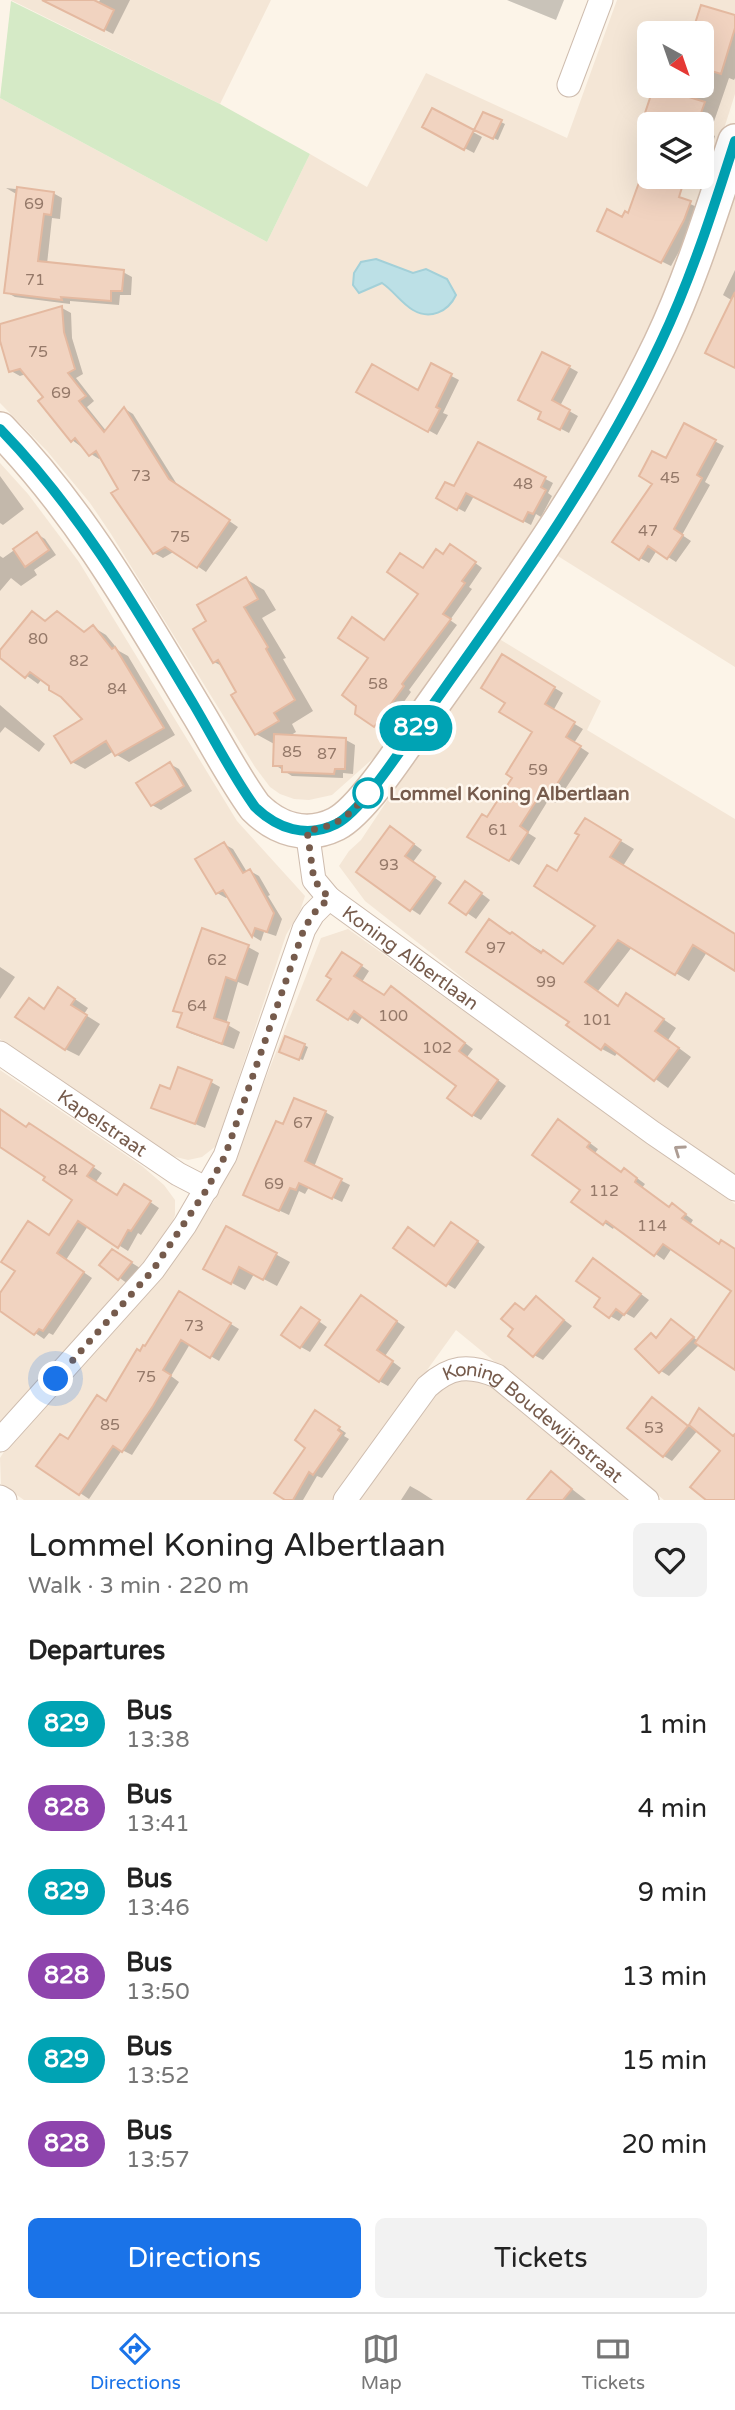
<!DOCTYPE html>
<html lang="en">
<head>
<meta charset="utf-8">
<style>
	body { margin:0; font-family:"Varela Round",sans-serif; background:#f2f2f2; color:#222; height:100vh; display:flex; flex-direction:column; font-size:26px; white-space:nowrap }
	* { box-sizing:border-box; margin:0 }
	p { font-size:23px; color:#767676 }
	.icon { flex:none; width:38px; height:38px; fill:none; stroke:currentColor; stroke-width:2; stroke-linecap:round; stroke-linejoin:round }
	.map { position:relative; height:1500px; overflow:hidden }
	.panel { display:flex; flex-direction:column; background:#fff; flex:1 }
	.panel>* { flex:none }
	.badge { padding:0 14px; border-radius:23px; font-size:24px; line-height:46px }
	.needle { width:46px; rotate:140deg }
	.tools { position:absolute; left:637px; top:21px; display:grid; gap:14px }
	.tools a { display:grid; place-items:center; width:77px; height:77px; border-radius:10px; background:#fff; box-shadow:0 7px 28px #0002; font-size:35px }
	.you { position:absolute; width:35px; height:35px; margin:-18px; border:5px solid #fff; border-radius:50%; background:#1a73e8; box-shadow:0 0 0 10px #1a73e833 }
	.map>.badge { position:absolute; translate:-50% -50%; box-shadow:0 0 0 4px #fff }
	h2 { padding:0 28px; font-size:26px; line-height:63px }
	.round { display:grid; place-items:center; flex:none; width:74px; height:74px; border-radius:10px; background:#f2f2f2 }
	.overview { display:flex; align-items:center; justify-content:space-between; height:119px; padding:0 28px }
	h1 { font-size:33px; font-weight:600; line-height:52px }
	.cta { display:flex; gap:14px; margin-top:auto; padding:14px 28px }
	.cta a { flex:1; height:80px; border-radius:10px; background:#1a73e8; color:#fff; font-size:28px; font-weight:600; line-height:80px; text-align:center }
	.cta a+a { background:#f2f2f2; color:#222 }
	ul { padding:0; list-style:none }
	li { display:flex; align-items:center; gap:21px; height:84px; padding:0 28px }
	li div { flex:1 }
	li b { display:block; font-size:26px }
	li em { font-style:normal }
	li .badge { min-width:77px; font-weight:700; text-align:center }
	.tabs { display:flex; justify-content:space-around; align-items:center; height:98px; border-top:2px solid #e0e0e0; background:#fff; font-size:19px; color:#767676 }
	.tabs a { display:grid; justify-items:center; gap:4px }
	.tabs .active { color:#1a73e8 }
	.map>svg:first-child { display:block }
</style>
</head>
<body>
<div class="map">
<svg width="735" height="1500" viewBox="0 0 735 1500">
	<rect width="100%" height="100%" fill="#fcf4e8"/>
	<path fill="#f4e6d6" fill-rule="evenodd" d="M11,0H271L220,104Z
		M617,0H735V94L690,236L619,397L587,455L377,755L332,795L309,800L294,799L280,794L270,787L255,767L111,534L90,503L47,451L0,403V98L267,242L310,154L367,187L426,73L567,138ZM649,33H702V86H649ZM649,124H702V177H649Z
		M735,186V667L553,553Z
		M0,463L28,494L79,562L237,821L305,896L300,911L286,935L216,1146L202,1157L188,1160L172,1156L0,1039Z
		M496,637L601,701L587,730L735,819V1177L511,1016L365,901L339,866L349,851L361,840Z
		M348,929L735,1204V1500H664L456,1330L333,1500H24L1,1484L0,1458L5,1450L159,1280L191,1237L217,1196L241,1141L321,938Z
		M0,1070L142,1166L164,1185L175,1200V1215L170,1229L127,1283L0,1423Z
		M453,1379H469L487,1384L629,1500H357L436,1389Z"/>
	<path fill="#d5eac6" d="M11,1L220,104L310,154L267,242L0,98Z"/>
	<path fill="#bce0e6" stroke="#a3d0d8" stroke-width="2" d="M376,259L413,273L426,269L447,279L456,295C448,312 430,320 413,310C401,303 394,291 382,283L359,293L353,285L354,273L361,262Z"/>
	<path fill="#0003" d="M46,0H92L90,18L100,0H130L113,34Z
		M507,0H564L556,20Z
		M702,7L735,17V78L734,80L729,78L710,133L715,136L710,152L702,150V124H655L645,118L681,96L684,86H702V33H694Z
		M433,110L482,137L474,153L424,127Z
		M501,122L505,124L498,140L476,130Z
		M645,171L649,173V177H660L670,181L675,197L699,208L693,226L671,266L608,235L629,215Z
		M6,188L53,193L62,198L60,219L52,218L47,264L123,272L132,277L131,295H120L119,305L70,301V304L15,297L6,292L18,195Z
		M735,270V367L733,301L723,295Z
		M62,308L71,313L72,338L83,374L76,378L94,401L87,407L107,432L125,409L133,414L178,486L238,527L206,572L175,551L163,558L154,553L102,458L99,459L91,454L72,440L45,397L26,374L20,376L11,371L0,335V326Z
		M432,366L459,380L443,413L448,415L437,435L358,391L418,393Z
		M569,367L578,372L560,406L578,416L569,433L540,418Z
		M685,426L724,446L705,482L710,485L682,535L691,541L676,562L657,550L649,563L640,558L654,483Z
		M479,444L553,483L548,493L552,496L541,517L536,514L531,525L474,496L465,512L438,498L454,489Z
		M0,476L24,509L3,525L0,523Z
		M37,534L45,539L56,555L34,570L37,575L21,586L11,578L0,591V556L3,558Z
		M459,551L482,568L469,587L472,589L450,620L457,625L409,690L411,692L383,731L357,713L385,641L421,593L424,570L443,555Z
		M246,579L264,590L276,610L262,618L286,658L283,659L313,711L292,724L296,732L288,737L346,740L355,745L353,774L343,773V778L292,776L275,765L276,745L256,734L238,693L224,667L214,662L209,622Z
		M33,613L47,622L57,613L86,633L93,627L106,635L119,651L128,656L175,735L129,762L117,755L114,751L85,769L72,762L85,719L51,685L42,679L38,684L0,656V652Z
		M503,657L563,693L553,711L583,729L574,743L589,753L556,803L549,799L528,833L536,838L519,865L470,836L488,819L515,777L535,732L507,702Z
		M0,705L45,744L39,752L5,727L0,733Z
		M170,764L179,769L192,791L161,810L152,805Z
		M586,820L634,849L623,866L735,936V969L707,952L689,981L632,947L598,991L619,1007L640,1003L676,1028L668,1040L691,1057L668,1088L618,1052L615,1056L602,1049L571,1021L490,921L565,965L597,925L558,873L582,835Z
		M399,833L422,850L413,862L442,883L420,915L411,909Z
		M224,844L233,849L247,872L250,871L259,876L270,895L268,896L282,919L276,936L264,932L261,941L253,936L229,896L226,898L217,893Z
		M474,888L490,900L476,919L451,902Z
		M248,947L259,953L248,986L238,982L226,1024L240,1032L234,1049L190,1033L179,1027L183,1014L175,1010Z
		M352,959L369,971L362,982L385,997L391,988L400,993L473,1049L467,1057L506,1086L481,1120L472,1115L459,1086L363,1016L358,1024L349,1019Z
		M0,967L15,977L0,999Z
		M72,997L88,1008L84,1014L100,1024L79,1056L65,1049L45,1010Z
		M304,1045L308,1047L303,1060L285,1054Z
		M211,1082L220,1087L205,1128L154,1107L171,1092Z
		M0,1111L27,1128L39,1130L102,1173L95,1183L117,1197L134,1191L159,1208L141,1235L138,1233L128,1251L88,1226L66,1260L92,1278L53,1335L49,1333L44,1339L0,1309V1296L50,1237L74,1199L47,1176L0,1145Z
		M325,1112L334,1117L314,1167L350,1185L342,1202L309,1187L305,1194L299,1191L289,1215L254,1199L284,1126Z
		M567,1126L598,1149L595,1153L622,1173L633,1175L645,1184L642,1188L670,1209L681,1211L693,1220L690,1225L735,1256V1368L700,1344L669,1376L661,1371L651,1335L658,1339L679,1326L698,1341L734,1291L672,1248L664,1260L615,1225L613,1229L574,1202L582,1190Z
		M227,1228L290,1262L277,1286L254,1274L245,1290L219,1276Z
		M460,1228L485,1247L455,1289L447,1284Z
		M113,1251L140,1268L128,1284L102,1265Z
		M602,1265L649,1300L634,1318L625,1313L619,1321L610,1316L603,1297Z
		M180,1293L239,1329L219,1361L190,1344L171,1376L179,1382L132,1455L122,1450L89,1499L38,1465L69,1441L107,1403L146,1349Z
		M536,1298L572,1326L543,1360L534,1355L516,1329V1305L525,1310Z
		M370,1303L405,1327L385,1356L401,1368L388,1386L379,1381Z
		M310,1315L327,1327L310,1352L301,1347Z
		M653,1399L690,1427L700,1411L735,1437V1500H708L723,1451L698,1430L672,1461L664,1456Z
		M323,1417L346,1433L344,1436L349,1439L322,1478L317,1476L303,1500H289L308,1447Z
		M559,1479L586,1500H529Z
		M410,1486L419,1491L433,1500H401Z"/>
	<path fill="#f1d3c0" stroke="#e4b9a0" stroke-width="2" d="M42,0H94L114,10L104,31Z
		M701,5L735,15V28L721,74L702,68V33H692Z
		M654,86L705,102L697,124H659L643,119Z
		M432,108L474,130L464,150L422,127Z
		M483,112L502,120L493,139L474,130Z
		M641,177H665L683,184L679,197L691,201L684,220L661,263L597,231L607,209L622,217L625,211L628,213Z
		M17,187L54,192L51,215L44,214L38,261L124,270L122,291H111V301L61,297L62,300L4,293Z
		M735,292V368L705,353Z
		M62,306L64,332L75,369L68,373L86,396L79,401L104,432L124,407L169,479L230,520L197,568L165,547L153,554L111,493L118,489L96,451L89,456L75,438L71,442L38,401L43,397L20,369L9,372L0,341V324Z
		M542,352L570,366L552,400L570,410L560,430L538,419L541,412L518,400Z
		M431,363L452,374L436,407L440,409L428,432L356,392L372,364L418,390Z
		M684,423L716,440L697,475L702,478L674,529L683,535L667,559L648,546L639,560L612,542L652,484L639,476L652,451L666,458Z
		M478,442L546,477L541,487L546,490L533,514L528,512L523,522L466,493L457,510L436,498L445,482L454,486Z
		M37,532L49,550L25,567L13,549Z
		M450,544L476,562L462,581L465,583L443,614L451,619L402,684L404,686L374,727L355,714L356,706L342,695L368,658L338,638L352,617L384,640L418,594L387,572L400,553L423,568L436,549L443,554Z
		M246,577L258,599L244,607L268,647L266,649L295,700L274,713L279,721L255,735L231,695L236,692L218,660L213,663L193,629L206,621L197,605Z
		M32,611L45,621L57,611L84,632L93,625L112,649L115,647L164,728L115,756L106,741L71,763L54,736L82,719L61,697L49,690V686L30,672L25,678L0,658V650Z
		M502,654L555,687L545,704L575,722L566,737L581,746L547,800L540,795L520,826L528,832L509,861L467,837L482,814L487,817L512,778L506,774L532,732L499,712L505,703L481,688Z
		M274,734L346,738L345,769H335L334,774L282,772V766H273Z
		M170,762L184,786L151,806L136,783Z
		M585,818L621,840L610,857L735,934V971L693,945L675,975L618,940L585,982L618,1006L626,993L664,1019L655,1031L679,1048L654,1081L605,1044L601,1050L566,1025L569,1022L466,952L489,919L510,934L512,932L541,953L543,950L563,964L595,926L534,886L547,865L557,871L579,835L575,833Z
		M390,826L414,844L405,856L435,877L410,911L356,872Z
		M224,842L243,873L250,869L274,913L267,932L255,928L252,937L223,890L216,894L195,859Z
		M465,881L482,893L466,915L449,903Z
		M202,928L249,945L236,981L226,977L214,1018L229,1023L222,1044L177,1027L182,1013L173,1011Z
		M342,952L362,965L354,976L384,995L391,986L465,1043L459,1051L498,1080L472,1116L447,1098L456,1086L354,1011L348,1020L317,1000L331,979L326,976Z
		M58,987L75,999L71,1005L87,1015L65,1050L15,1017L29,998L44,1009Z
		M285,1036L305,1044L299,1060L279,1052Z
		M178,1067L212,1080L195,1124L151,1108L160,1085L170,1089Z
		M294,1098L326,1111L305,1161L342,1179L332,1199L299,1183L296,1190L290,1188L279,1211L243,1195L276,1121L283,1124Z
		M0,1109L26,1127L29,1123L94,1166L87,1176L117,1195L124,1184L151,1201L131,1231L128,1230L118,1248L78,1221L57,1253L84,1272L43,1331L39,1329L34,1335L0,1311V1293L15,1271L1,1262L28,1221L49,1235L72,1200L43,1180L45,1177L0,1147Z
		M558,1119L590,1143L587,1147L621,1172L624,1168L637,1178L635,1182L669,1207L672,1203L686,1214L682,1218L719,1244L721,1240L735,1249V1370L695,1343L731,1291L663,1244L654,1256L606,1221L603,1225L571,1202L580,1190L532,1155Z
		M451,1222L478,1241L446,1286L393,1248L408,1227L434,1246Z
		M226,1226L277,1253L263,1280L239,1267L231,1284L203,1269Z
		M112,1249L132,1262L118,1280L99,1265Z
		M593,1258L641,1294L624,1315L616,1309L609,1318L594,1307L600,1298L576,1281Z
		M179,1291L231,1323L210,1358L181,1340L163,1370L171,1375L153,1406L122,1452L113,1446L79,1495L36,1466L60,1434L68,1439L97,1395L106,1401L137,1349L140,1351L143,1345L145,1346Z
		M361,1295L397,1321L377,1350L393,1361L379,1382L325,1345Z
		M536,1296L564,1320L533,1357L508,1336L513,1329L501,1319L515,1303L524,1310Z
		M301,1307L320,1320L300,1348L281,1335Z
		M671,1319L694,1337L659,1373L635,1349L651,1333L656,1338Z
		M652,1397L688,1426L663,1457L627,1428Z
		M699,1408L733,1436L735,1434V1500H706L690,1487L720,1451L689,1425Z
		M315,1410L340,1427L338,1430L342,1433L313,1475L309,1472L293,1500H285L274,1493L305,1448L295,1440Z
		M551,1471L572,1489L563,1500H527Z"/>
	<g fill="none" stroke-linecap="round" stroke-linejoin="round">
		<defs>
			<g id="street">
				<path d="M569,85L601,0"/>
				<path id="s1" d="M307,830L314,880L329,898L653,1133L735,1189"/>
				<path id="s2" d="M0,1053L178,1174L207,1189"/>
				<path d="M0,1440L153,1270L185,1225L225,1156L304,929L313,914L329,898"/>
				<path d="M0,1497L5,1500"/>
				<path id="s3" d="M345,1500L427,1387C450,1366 468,1364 497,1376L647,1500"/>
			</g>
			<path id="secondary" d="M0,429C82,513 139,615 199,715C217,745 234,778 255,807C277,829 306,839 336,824C364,810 409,738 429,710C513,592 597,475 660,344C691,279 712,210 735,141"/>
		</defs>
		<use href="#street" stroke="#cebcae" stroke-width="25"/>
		<use href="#secondary" stroke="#d3beae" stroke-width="36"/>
		<use href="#street" stroke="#fff" stroke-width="23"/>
		<use href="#secondary" stroke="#fff" stroke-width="33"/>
	</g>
	<defs><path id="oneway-chevron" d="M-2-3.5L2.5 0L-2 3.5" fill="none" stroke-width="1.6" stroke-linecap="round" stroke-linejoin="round" transform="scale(1.75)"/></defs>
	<use stroke="#ad9d94" href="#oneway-chevron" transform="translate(679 1150) rotate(-145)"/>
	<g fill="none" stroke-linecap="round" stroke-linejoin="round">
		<defs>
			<path id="line" d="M0,429C80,511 136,608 194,705C214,739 232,775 255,807C277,828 306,839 336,824C365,809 408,738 429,710C513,592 598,475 660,344C691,279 713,210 735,141"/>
		</defs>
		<use href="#line" stroke="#fff" stroke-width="16"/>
		<use href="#line" stroke="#00a3b4" stroke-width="10"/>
		<path stroke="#765b4c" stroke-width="7" stroke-dasharray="0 12.6" d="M56,1379L153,1270L207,1189L225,1156L304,929L313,914L329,898L314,880L307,830C340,828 355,810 374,785L368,793"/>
	</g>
	<circle fill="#fff" stroke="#00a3b4" stroke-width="3.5" cx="368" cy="793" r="14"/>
	<g text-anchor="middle" stroke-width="5" stroke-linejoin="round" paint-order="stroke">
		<g font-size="16" fill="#957969">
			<text x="34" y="209">69</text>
			<text x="35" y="285">71</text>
			<text x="38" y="357">75</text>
			<text x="61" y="398">69</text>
			<text x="141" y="481">73</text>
			<text x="670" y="483">45</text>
			<text x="523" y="489">48</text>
			<text x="648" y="536">47</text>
			<text x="180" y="542">75</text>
			<text x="38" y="644">80</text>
			<text x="79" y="666">82</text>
			<text x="378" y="689">58</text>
			<text x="117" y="694">84</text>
			<text x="292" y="757">85</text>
			<text x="327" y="759">87</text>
			<text x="538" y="775">59</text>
			<text x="498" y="835">61</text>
			<text x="389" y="870">93</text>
			<text x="496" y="953">97</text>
			<text x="217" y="965">62</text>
			<text x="546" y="987">99</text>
			<text x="197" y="1011">64</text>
			<text x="393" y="1021">100</text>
			<text x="597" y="1025">101</text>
			<text x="437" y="1053">102</text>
			<text x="303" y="1128">67</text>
			<text x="68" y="1175">84</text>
			<text x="274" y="1189">69</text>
			<text x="604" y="1196">112</text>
			<text x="652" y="1231">114</text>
			<text x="194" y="1331">73</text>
			<text x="146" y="1382">75</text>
			<text x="110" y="1430">85</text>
			<text x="654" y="1433">53</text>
		</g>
		<g font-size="19" font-weight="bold" fill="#765b4c" stroke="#fff8ef" text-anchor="start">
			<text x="389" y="800">Lommel Koning Albertlaan</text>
		</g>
		<g font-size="19" fill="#765b4c" stroke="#fff8ef">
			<text dy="7" stroke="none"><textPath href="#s1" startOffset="175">Koning Albertlaan</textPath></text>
			<text dy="7" stroke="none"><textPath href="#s2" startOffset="124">Kapelstraat</textPath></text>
			<text dy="7" stroke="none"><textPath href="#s3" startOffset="268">Koning Boudewijnstraat</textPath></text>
		</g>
	</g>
</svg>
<div class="tools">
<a><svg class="needle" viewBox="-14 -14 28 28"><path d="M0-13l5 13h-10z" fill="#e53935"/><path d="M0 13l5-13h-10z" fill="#767676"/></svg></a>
<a><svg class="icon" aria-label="layers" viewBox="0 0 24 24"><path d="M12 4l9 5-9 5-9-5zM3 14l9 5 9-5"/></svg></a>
</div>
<div class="you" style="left:56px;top:1379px"></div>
<b class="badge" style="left:416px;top:728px;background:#00a3b4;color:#fff">829</b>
</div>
<section class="panel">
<div class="overview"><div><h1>Lommel Koning Albertlaan</h1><p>Walk · 3 min · 220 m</p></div><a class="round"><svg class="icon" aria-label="heart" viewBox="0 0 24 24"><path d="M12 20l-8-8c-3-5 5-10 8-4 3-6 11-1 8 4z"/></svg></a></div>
<h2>Departures</h2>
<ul>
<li><span class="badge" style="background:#00a3b4;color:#fff">829</span><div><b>Bus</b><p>13:38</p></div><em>1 min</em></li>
<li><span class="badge" style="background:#8e44ad;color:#fff">828</span><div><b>Bus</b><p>13:41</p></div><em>4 min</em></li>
<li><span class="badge" style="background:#00a3b4;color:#fff">829</span><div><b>Bus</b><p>13:46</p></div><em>9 min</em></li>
<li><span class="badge" style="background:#8e44ad;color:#fff">828</span><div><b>Bus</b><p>13:50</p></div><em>13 min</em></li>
<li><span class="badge" style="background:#00a3b4;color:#fff">829</span><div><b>Bus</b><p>13:52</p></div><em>15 min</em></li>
<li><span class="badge" style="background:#8e44ad;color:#fff">828</span><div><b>Bus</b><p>13:57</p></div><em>20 min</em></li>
</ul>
<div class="cta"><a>Directions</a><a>Tickets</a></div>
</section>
<nav class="tabs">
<a class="active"><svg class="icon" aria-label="directions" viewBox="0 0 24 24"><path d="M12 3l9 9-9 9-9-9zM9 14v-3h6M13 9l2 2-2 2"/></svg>Directions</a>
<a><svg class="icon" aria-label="map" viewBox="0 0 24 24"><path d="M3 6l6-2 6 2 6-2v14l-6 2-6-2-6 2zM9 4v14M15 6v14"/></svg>Map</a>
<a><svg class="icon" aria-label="tickets" viewBox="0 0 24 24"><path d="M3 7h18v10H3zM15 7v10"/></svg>Tickets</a>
</nav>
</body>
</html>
